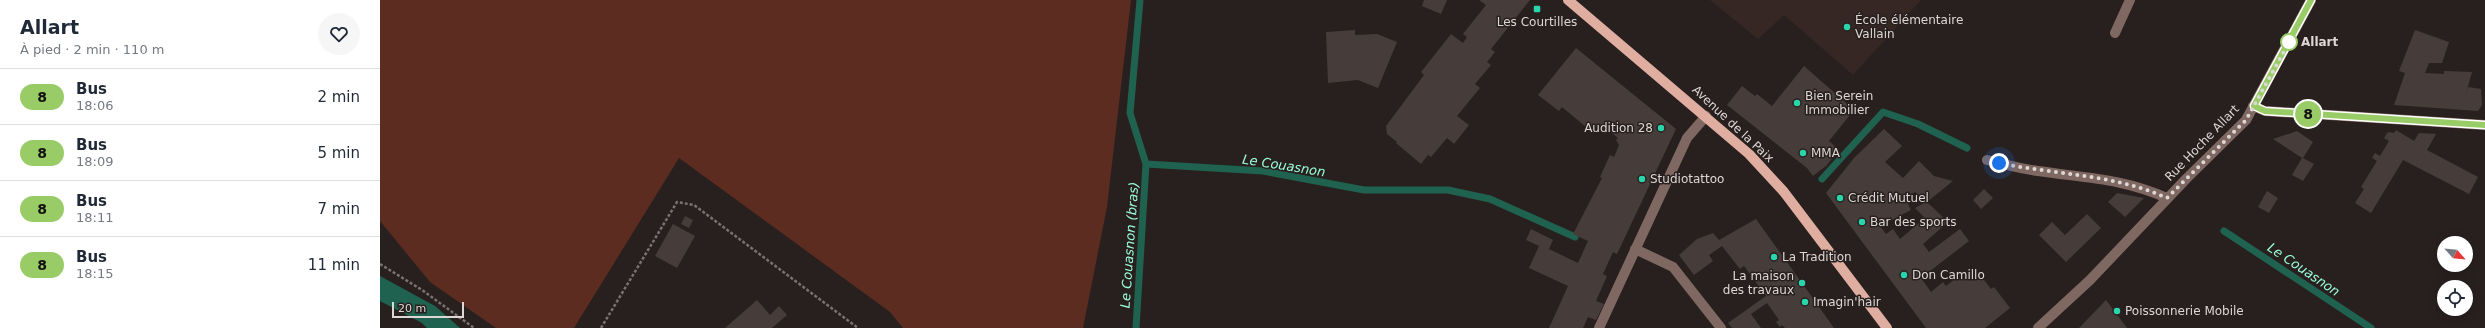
<!DOCTYPE html>
<html lang="fr">
<head>
<meta charset="utf-8">
<style>
	body { margin:0; font-family:"DejaVu Sans",sans-serif; background:#f6f6f7; color:#1f2937; height:100vh; display:flex; flex-direction:column; font-size:15px; white-space:nowrap }
	* { box-sizing:border-box; margin:0 }
	p { font-size:13px; color:#747a83 }
	.icon { flex:none; width:22px; height:22px; fill:none; stroke:currentColor; stroke-width:2; stroke-linecap:round; stroke-linejoin:round }
	.map { position:relative; flex:1; overflow:hidden }
	.sheet { display:flex; flex-direction:column; background:#fff; width:380px }
	.sheet>* { flex:none }
	.badge { padding:0 8px; border-radius:13px; font-size:14px; line-height:26px }
	.needle { width:26px; rotate:117deg }
	.buttons { position:absolute; left:2057px; top:236px; display:grid; gap:8px }
	.buttons a { display:grid; place-items:center; width:36px; height:36px; border-radius:50%; background:#fff; box-shadow:0 2px 10px #0003; font-size:20px }
	.scale { position:absolute; left:12px; bottom:10px; width:72px; box-sizing:border-box; padding-left:4px; border:2px solid #ddd7d6; border-top:0; font-size:11px; line-height:14px; white-space:nowrap; color:#ddd7d6; -webkit-text-stroke:3px #28201e; paint-order:stroke }
	.you { position:absolute; width:20px; height:20px; margin:-10px; border:3px solid #fff; border-radius:50%; background:#1a73e8; box-shadow:0 0 0 6px #1a73e833 }
	.map>.badge { position:absolute; translate:-50% -50%; box-shadow:0 0 0 2px #fff }
	.round { display:grid; place-items:center; flex:none; width:42px; height:42px; border-radius:21px; background:#f6f6f7 }
	.head { display:flex; align-items:center; justify-content:space-between; height:68px; padding:0 20px }
	h1 { font-size:19px; font-weight:600; line-height:30px }
	ul { padding:0; list-style:none }
	li { display:flex; align-items:center; gap:12px; height:56px; padding:0 20px; border-top:1px solid #e0e1e3 }
	li div { flex:1 }
	li b { display:block; font-size:15px }
	li em { font-style:normal }
	li .badge { min-width:44px; font-weight:700; text-align:center }
	main { display:flex; flex:1; min-height:0 }
	.map>svg:first-child { display:block }
</style>
</head>
<body>
<main>
<section class="sheet">
<div class="head"><div><h1>Allart</h1><p>À pied · 2 min · 110 m</p></div><a class="round"><svg class="icon" aria-label="heart" viewBox="0 0 24 24"><path d="M12 20l-8-8c-3-5 5-10 8-4 3-6 11-1 8 4z"/></svg></a></div>
<ul>
<li><span class="badge" style="background:#9c6;color:#111">8</span><div><b>Bus</b><p>18:06</p></div><em>2 min</em></li>
<li><span class="badge" style="background:#9c6;color:#111">8</span><div><b>Bus</b><p>18:09</p></div><em>5 min</em></li>
<li><span class="badge" style="background:#9c6;color:#111">8</span><div><b>Bus</b><p>18:11</p></div><em>7 min</em></li>
<li><span class="badge" style="background:#9c6;color:#111">8</span><div><b>Bus</b><p>18:15</p></div><em>11 min</em></li>
</ul>
</section>
<div class="map">
<svg width="2105" height="328" viewBox="0 0 2105 328">
	<rect width="100%" height="100%" fill="#28201e"/>
	<path fill="#362724" d="M1330,0H1541L1473,75L1404,15L1378,39Z"/>
	<path fill="#5c2c21" d="M0,0H751L727,207L703,328H523L510,312L299,158L194,328H116L50,282L0,221Z"/>
	<path fill="#206250" d="M0,276L55,306L80,328H47L42,323L0,301Z"/>
	<g fill="none" stroke-linecap="round" stroke-linejoin="round">
		<path stroke="#206250" stroke-width="7" d="M766,164L883,171L984,190H1068L1110,199L1195,237
			M1442,179L1503,112L1538,124L1587,148
			M1844,231L1991,328
			M756,328L766,164L750,113L760,0"/>
	</g>
	<path fill="#463d3b" fill-rule="evenodd" d="M1044,0H1067L1061,14L1042,6Z
		M1099,0H1150L1111,49L1115,52L1107,62L1111,65L1095,84L1100,88L1077,116L1089,125L1074,144L1067,138L1051,157L1048,155L1041,164L1016,143L1017,142L1007,134L1006,126L1044,75L1041,72L1071,34L1083,43L1087,37L1083,34L1106,5Z
		M975,30V35L997,34L1017,42L998,88L978,80L948,83L946,32Z
		M2035,30L2069,42L2062,63H2049L2045,73L2064,74V71L2092,72L2085,97L2088,87L2101,89L2102,105L2098,111L2014,105L2025,73L2019,71Z
		M1196,48L1296,129L1237,254L1233,252L1223,274L1227,276L1216,301L1224,304L1216,320L1208,317L1203,328H1169L1188,286L1149,268L1159,246L1146,240L1151,229L1173,240L1169,249L1198,263L1208,241L1193,234L1222,178L1220,177L1230,155L1234,157L1239,145L1236,140L1238,138L1228,130L1225,134L1217,127L1212,132L1182,107L1179,111L1158,95Z
		M1424,66L1474,110L1449,141L1459,150L1446,166L1433,176L1427,168L1347,105L1362,86L1375,96L1377,94L1392,106Z
		M1504,129L1522,146L1505,162L1523,178L1539,161L1554,176L1573,181L1547,202L1568,222L1543,244L1549,252L1580,229L1589,241L1541,278L1551,292L1563,282L1566,286L1576,278L1604,280L1611,289L1614,287L1630,308L1605,328H1546L1446,193L1474,158ZM1535,192L1546,202L1535,208L1545,218L1520,239L1513,229L1506,234L1500,226L1531,210L1525,198Z
		M2016,130L2034,141L2039,133L2056,134L2047,150L2098,177L2089,194L2023,160L1991,213L1975,203L1984,189L1981,187L1997,161L1992,158L1995,153L2000,156L2009,141L2004,138L2008,132L2014,133Z
		M1917,131L1933,142L1923,158L1934,164L1923,181L1912,175L1922,158L1893,139Z
		M1604,189L1613,198L1601,209L1593,200Z
		M1887,191L1898,198L1889,213L1878,207Z
		M1737,193L1764,198L1745,217L1728,202Z
		M1707,214L1721,228L1686,262L1659,235L1672,222L1685,235Z
		M305,216L313,220L309,228L301,224Z
		M1376,219L1422,283L1454,328H1405L1402,325L1400,327L1396,322L1399,320L1387,303L1371,314L1381,328H1352L1348,323L1386,296L1364,266L1360,269L1342,246L1329,255L1333,261L1314,275L1299,255L1317,239L1333,233L1339,240Z
		M293,224L315,236L297,268L275,256Z
		M377,300L390,315L399,306L407,315L392,328H345Z
		M1726,300L1747,328H1699Z"/>
	<g fill="none" stroke-linecap="round" stroke-linejoin="round">
		<path stroke="#797270" stroke-width="2.5" stroke-dasharray="3 2" stroke-linecap="butt" d="M0,264L42,290L94,328
			M221,328L297,202L314,205L478,328"/>
		<path stroke="#806862" stroke-width="10" d="M1735,33L1750,0
			M1873,106L1885,111L2105,125
			M1607,160C1624,164 1641,169 1658,171C1705,178 1742,178 1787,198
			M1255,249L1293,267L1341,328
			M1219,328L1307,138L1326,116
			M1658,328L1710,280L1807,178L1866,120L1931,0"/>
		<path stroke="#e0aea1" stroke-width="10" d="M1188,0L1369,154L1404,192L1507,328"/>
	</g>
	<g fill="none" stroke-linecap="round" stroke-linejoin="round">
		<defs>
			<path id="line" d="M1931,0L1874,106L1885,111L2105,125"/>
		</defs>
		<use href="#line" stroke="#fff" stroke-width="9"/>
		<use href="#line" stroke="#9c6" stroke-width="6"/>
		<path stroke="#ddd7d6" stroke-width="4" stroke-dasharray="0 7.2" d="M1619,163C1676,175 1734,174 1787,198L1866,120L1912,37L1909,42"/>
	</g>
	<g fill="#2bd5ac" stroke="#28201e" stroke-width="1.5">
		<rect x="1153" y="5" width="8" height="8" rx="2"/>
		<circle cx="1467" cy="27" r="4"/>
		<circle cx="1417" cy="103" r="4"/>
		<circle cx="1281" cy="128" r="4"/>
		<circle cx="1423" cy="153" r="4"/>
		<circle cx="1262" cy="179" r="4"/>
		<circle cx="1460" cy="198" r="4"/>
		<circle cx="1482" cy="222" r="4"/>
		<circle cx="1394" cy="257" r="4"/>
		<circle cx="1524" cy="275" r="4"/>
		<circle cx="1422" cy="283" r="4"/>
		<circle cx="1425" cy="302" r="4"/>
		<circle cx="1737" cy="311" r="4"/>
	</g>
	<circle fill="#fff" stroke="#9c6" stroke-width="2" cx="1909" cy="42" r="8"/>
	<g text-anchor="middle" stroke-width="3" stroke-linejoin="round" paint-order="stroke">
		<g font-size="12" fill="#ddd7d6" stroke="#28201e" text-anchor="start">
			<text x="1475" y="24">École élémentaire<tspan x="1475" dy="14">Vallain</tspan></text>
			<text x="1157" y="26" text-anchor="middle">Les Courtilles</text>
			<text x="1425" y="100">Bien Serein<tspan x="1425" dy="14">Immobilier</tspan></text>
			<text x="1273" y="132" text-anchor="end">Audition 28</text>
			<text x="1431" y="157">MMA</text>
			<text x="1270" y="183">Studiotattoo</text>
			<text x="1468" y="202">Crédit Mutuel</text>
			<text x="1490" y="226">Bar des sports</text>
			<text x="1402" y="261">La Tradition</text>
			<text x="1532" y="279">Don Camillo</text>
			<text x="1414" y="280" text-anchor="end">La maison<tspan x="1414" dy="14">des travaux</tspan></text>
			<text x="1433" y="306">Imagin'hair</text>
			<text x="1745" y="315">Poissonnerie Mobile</text>
		</g>
		<g font-size="12" font-weight="bold" fill="#ddd7d6" stroke="#28201e" text-anchor="start">
			<text x="1921" y="46">Allart</text>
		</g>
		<g font-size="12" fill="#ddd7d6" stroke="#28201e">
			<text transform="translate(1353 124) rotate(43)" y="4">Avenue de la Paix</text>
			<text transform="translate(1822 143) rotate(-46)" y="4">Rue Hoche Allart</text>
		</g>
		<g font-size="13" font-style="italic" fill="#98fbdb" stroke="#28201e">
			<text transform="translate(904 165) rotate(9)" y="5">Le Couasnon</text>
			<text transform="translate(749 245) rotate(-86)" y="5">Le Couasnon (bras)</text>
			<text transform="translate(1924 269) rotate(34)" y="5">Le Couasnon</text>
		</g>
	</g>
</svg>
<div class="buttons">
<a><svg class="needle" viewBox="-14 -14 28 28"><path d="M0-13l5 13h-10z" fill="#e53935"/><path d="M0 13l5-13h-10z" fill="#747a83"/></svg></a>
<a><svg class="icon" aria-label="locate" viewBox="0 0 24 24"><circle cx="12" cy="12" r="6"/><path d="M12 2v4M12 18v4M2 12h4M18 12h4"/></svg></a>
</div>
<div class="scale">20 m</div>
<div class="you" style="left:1619px;top:163px"></div>
<b class="badge" style="left:1928px;top:114px;background:#9c6;color:#111">8</b>
</div>
</main>
</body>
</html>
